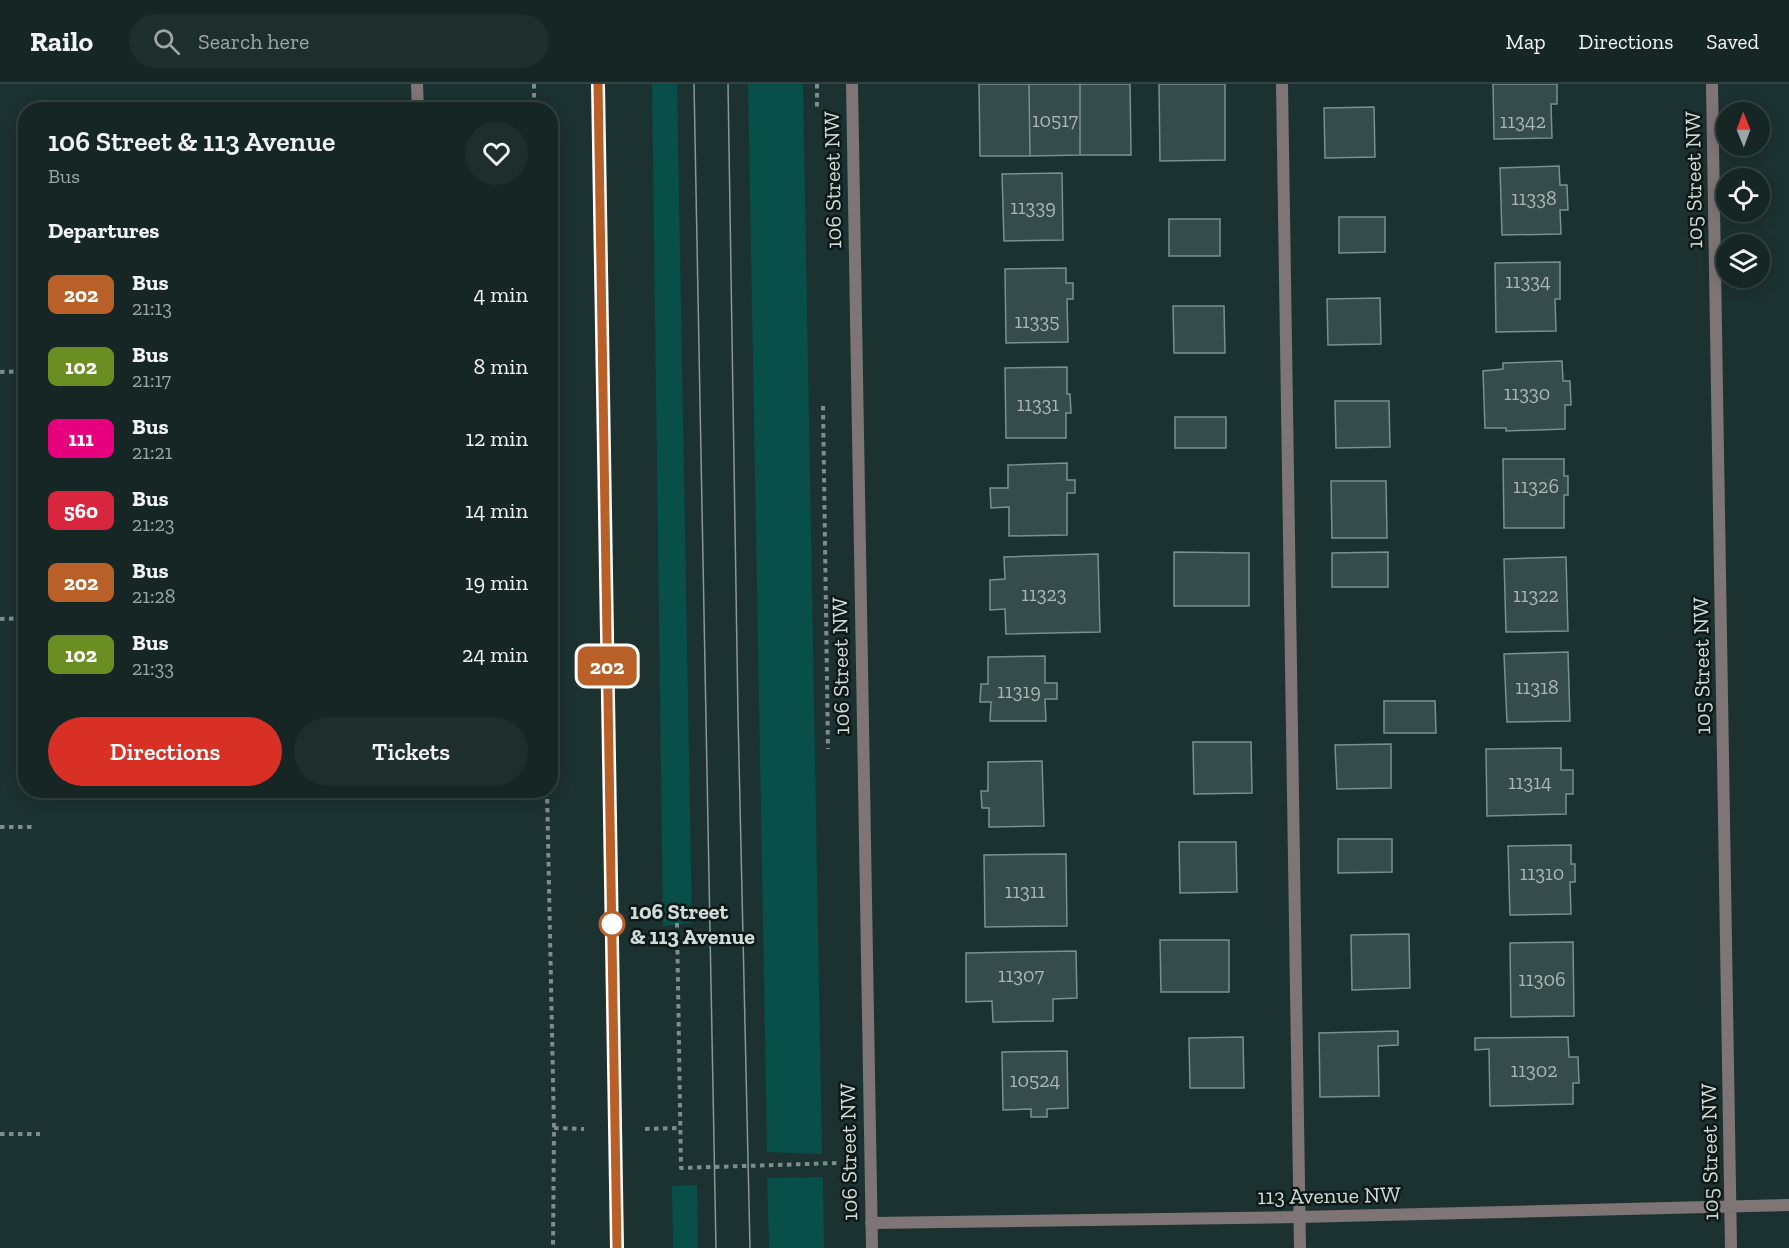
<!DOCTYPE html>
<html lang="en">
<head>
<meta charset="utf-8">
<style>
	body { margin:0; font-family:"Zilla Slab",serif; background:#1e2e2c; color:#f1f3f6; height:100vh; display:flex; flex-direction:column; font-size:22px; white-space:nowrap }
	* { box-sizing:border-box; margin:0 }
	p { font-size:20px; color:#9da5a6 }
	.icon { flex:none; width:33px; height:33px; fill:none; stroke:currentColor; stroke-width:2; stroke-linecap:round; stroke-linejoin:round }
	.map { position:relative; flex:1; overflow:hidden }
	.sheet { position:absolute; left:18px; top:18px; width:540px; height:696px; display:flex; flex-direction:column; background:#152624; border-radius:24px; box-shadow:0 3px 15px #0003,0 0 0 2px #344341 }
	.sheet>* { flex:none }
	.badge { padding:0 12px; border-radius:9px; font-size:21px; line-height:39px }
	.needle { width:39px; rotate:359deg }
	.tools { position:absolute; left:1716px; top:18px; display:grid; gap:12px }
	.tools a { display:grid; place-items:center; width:54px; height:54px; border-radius:50%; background:#152624; box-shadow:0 3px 15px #0003,0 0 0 2px #344341; font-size:30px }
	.map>.badge { position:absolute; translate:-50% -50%; box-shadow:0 0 0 3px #fff }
	h2 { padding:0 30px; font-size:22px; line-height:54px }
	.round { display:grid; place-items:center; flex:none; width:63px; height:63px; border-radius:32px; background:#1e2e2c }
	.head { display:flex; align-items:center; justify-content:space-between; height:102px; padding:0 30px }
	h1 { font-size:28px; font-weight:600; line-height:45px }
	.primary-button { display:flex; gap:12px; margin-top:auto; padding:12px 30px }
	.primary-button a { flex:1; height:69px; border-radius:36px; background:#d93025; color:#fff; font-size:24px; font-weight:600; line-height:69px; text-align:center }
	.primary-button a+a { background:#1e2e2c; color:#f1f3f6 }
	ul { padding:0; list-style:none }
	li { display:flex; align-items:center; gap:18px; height:72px; padding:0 30px }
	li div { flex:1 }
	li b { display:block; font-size:22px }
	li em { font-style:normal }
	li .badge { min-width:66px; font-weight:700; text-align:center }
	header { display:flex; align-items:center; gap:36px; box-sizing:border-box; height:84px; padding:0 30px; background:#152624; border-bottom:2px solid #344341 }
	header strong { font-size:28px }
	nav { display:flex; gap:33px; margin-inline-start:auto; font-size:21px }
	.search { width:420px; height:54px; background:#1e2e2c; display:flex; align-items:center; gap:15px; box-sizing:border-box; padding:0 21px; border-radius:33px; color:#9da5a6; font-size:22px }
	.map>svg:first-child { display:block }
</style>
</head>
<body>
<header>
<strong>Railo</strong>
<div class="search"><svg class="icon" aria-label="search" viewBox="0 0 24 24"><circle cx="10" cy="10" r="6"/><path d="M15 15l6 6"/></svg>Search here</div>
<nav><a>Map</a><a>Directions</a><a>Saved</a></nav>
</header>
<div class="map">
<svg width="1789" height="1164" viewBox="0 0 1789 1164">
	<rect width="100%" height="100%" fill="#1c3230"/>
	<path fill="#084e49" d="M652,0H677L692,839L663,842Z
		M748,0H803L822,1070L767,1068Z
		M823,1093L824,1164H769L767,1094Z
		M697,1101L698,1164H673L672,1102Z"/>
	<path fill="#364c4a" stroke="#78918e" stroke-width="1.5" d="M979,0H1029L1030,72H980Z
		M1029,0H1080V71L1030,72Z
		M1080,0H1130L1131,71H1080Z
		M1159,0H1225V76L1160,77Z
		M1493,0H1557V20H1551L1552,54L1494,55Z
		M1374,23L1375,73L1325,74L1324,24Z
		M1559,82L1560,101H1567L1568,126H1560L1561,150L1502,151L1500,84Z
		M1062,89L1063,156L1004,157L1002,90Z
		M1339,133H1385V168L1339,169Z
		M1169,135H1220V172H1169Z
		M1560,178V215H1555L1556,247L1496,248L1495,179Z
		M1066,184V199H1073V215H1067L1068,258L1006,259L1005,185Z
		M1380,214L1381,260L1328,261L1327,215Z
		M1173,222H1224L1225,269H1174Z
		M1562,277L1563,297H1570L1571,321H1565V345L1506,347V344H1485L1483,287L1503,285V279Z
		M1067,283V310H1070L1071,329H1066V354H1006L1005,284Z
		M1335,317H1389L1390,363L1336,364Z
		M1175,333H1226V364H1175Z
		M1503,375H1564V392H1568V411H1564V444H1504Z
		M1067,379V396H1075V409H1067V451L1009,452V423L991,424L990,404H1008V381Z
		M1331,397H1386L1387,454H1332Z
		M1174,468L1249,469V522H1174Z
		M1388,468V503H1332V469Z
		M1098,470L1100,548L1006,550L1005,525L990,526V496L1005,495L1004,473Z
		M1566,473L1568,547L1506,548L1504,475Z
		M1568,568L1570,637L1507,638L1504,570Z
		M1045,572V599H1057V615H1045L1046,637H990L991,618H980L981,600H988V573Z
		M1384,617H1435L1436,649H1384Z
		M1193,658H1251L1252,709L1194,710Z
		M1391,660V704L1337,705L1335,661Z
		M1561,664V686H1573V710H1566V730L1487,732L1486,665Z
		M1042,677L1044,742L989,743V724H982L981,707H988V678Z
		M1338,755H1392V788L1338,789Z
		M1179,758H1236L1237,808L1180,809Z
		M1571,761V780H1575V798H1570L1571,830L1510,831L1508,762Z
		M1066,770L1067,842L985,843L984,771Z
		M1409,850L1410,904L1352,906L1351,851Z
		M1160,856H1229V908H1161Z
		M1573,858L1574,932L1511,933L1510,859Z
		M1076,867L1077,914L1053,915V937L993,938L992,917L966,918V869Z
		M1398,947V961L1378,962L1379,1012L1320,1013L1319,949Z
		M1243,953L1244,1004H1190L1189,954Z
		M1568,953L1569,973H1578L1579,999H1573V1020L1490,1022L1489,965L1475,966V954Z
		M1067,967L1068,1024L1047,1025V1033H1031V1025L1003,1026L1002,968Z"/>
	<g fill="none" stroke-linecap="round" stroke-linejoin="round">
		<path stroke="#7c8d8b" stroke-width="4" stroke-dasharray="4.5 4.5" stroke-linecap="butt" d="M534,0V26
			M817,0V23
			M0,288L26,287
			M823,322L828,665
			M0,535L26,534
			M547,706L554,1044L553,1164
			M0,743H36
			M677,839L681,1084L838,1079
			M554,1044L584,1045
			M645,1045L680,1044
			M0,1050H40"/>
		<path stroke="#7f7577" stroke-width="12" d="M417,0L418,26
			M1282,0L1300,1164"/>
		<path stroke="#7f7577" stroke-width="12" d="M852,0L872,1164
			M1712,0L1731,1164
			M871,1139L1299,1133L1789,1121"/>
		<path stroke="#7f7577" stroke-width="12" d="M598,0L617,1164"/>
		<path stroke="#879896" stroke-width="1.5" d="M694,0L716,1164
			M728,0L738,631L750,1164"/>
	</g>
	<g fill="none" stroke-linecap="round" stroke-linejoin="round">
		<defs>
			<path id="line" d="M598,0L617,1164"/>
		</defs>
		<use href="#line" stroke="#fff" stroke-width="14"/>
		<use href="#line" stroke="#b96028" stroke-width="9"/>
	</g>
	<circle fill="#fff" stroke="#b96028" stroke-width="3" cx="612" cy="840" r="12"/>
	<g text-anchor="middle" stroke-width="5" stroke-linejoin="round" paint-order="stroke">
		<g font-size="20" fill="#a8b7b5">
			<text x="1055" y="43">10517</text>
			<text x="1523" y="44">11342</text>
			<text x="1534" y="121">11338</text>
			<text x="1033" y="130">11339</text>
			<text x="1528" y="204">11334</text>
			<text x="1037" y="244">11335</text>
			<text x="1527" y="316">11330</text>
			<text x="1038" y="327">11331</text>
			<text x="1536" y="409">11326</text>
			<text x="1044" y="517">11323</text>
			<text x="1536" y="518">11322</text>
			<text x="1537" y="610">11318</text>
			<text x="1019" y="614">11319</text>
			<text x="1530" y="705">11314</text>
			<text x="1542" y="796">11310</text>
			<text x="1025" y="814">11311</text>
			<text x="1021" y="898">11307</text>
			<text x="1542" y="902">11306</text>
			<text x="1534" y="993">11302</text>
			<text x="1035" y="1003">10524</text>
		</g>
		<g font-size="22" fill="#cedbd9" stroke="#0e1817">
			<text transform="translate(832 96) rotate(-91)" y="8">106 Street NW</text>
			<text transform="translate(1693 96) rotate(-91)" y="8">105 Street NW</text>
			<text transform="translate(840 582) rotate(-91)" y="8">106 Street NW</text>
			<text transform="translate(1701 582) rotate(-91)" y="8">105 Street NW</text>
			<text transform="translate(848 1068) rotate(-91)" y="8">106 Street NW</text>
			<text transform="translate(1709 1068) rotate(-91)" y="8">105 Street NW</text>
			<text transform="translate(1329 1111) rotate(-1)" y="8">113 Avenue NW</text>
		</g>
		<g font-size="22" font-weight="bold" fill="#cedbd9" stroke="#0e1817" text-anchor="start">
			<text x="630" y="835">106 Street<tspan x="630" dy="25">&amp; 113 Avenue</tspan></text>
		</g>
	</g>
</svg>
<div class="tools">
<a><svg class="needle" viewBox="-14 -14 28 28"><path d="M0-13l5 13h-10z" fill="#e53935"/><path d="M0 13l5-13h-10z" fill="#9da5a6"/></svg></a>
<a><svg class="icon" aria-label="locate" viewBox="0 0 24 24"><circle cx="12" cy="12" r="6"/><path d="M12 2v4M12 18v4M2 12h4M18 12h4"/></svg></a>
<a><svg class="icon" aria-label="layers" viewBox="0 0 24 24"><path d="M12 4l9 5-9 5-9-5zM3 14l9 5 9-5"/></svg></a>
</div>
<b class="badge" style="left:607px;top:582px;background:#b96028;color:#fff">202</b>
<section class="sheet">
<div class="head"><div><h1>106 Street &amp; 113 Avenue</h1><p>Bus</p></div><a class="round"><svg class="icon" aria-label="heart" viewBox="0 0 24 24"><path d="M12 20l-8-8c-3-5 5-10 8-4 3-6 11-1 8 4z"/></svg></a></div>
<h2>Departures</h2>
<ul>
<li><span class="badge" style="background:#b96028;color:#fff">202</span><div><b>Bus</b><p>21:13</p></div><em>4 min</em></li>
<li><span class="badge" style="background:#6b8e23;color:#fff">102</span><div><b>Bus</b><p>21:17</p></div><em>8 min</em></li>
<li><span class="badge" style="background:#e6007e;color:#fff">111</span><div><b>Bus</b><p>21:21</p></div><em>12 min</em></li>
<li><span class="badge" style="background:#d7263d;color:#fff">560</span><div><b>Bus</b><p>21:23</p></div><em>14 min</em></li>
<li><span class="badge" style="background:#b96028;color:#fff">202</span><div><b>Bus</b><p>21:28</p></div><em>19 min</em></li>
<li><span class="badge" style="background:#6b8e23;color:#fff">102</span><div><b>Bus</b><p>21:33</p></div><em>24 min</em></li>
</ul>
<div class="primary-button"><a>Directions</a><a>Tickets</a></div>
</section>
</div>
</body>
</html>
